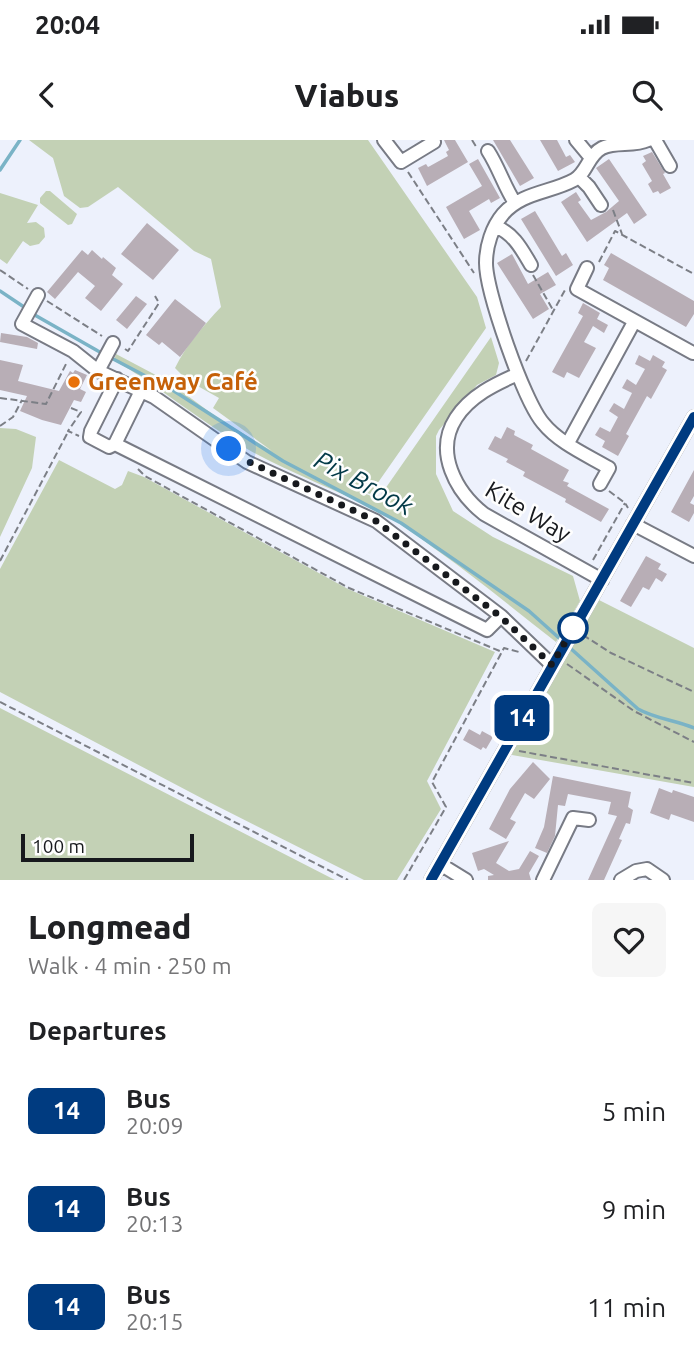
<!DOCTYPE html>
<html lang="en">
<head>
<meta charset="utf-8">
<style>
	body { margin:0; font-family:Ubuntu,sans-serif; background:#f6f6f6; color:#202124; height:100vh; display:flex; flex-direction:column; font-size:26px; white-space:nowrap }
	* { box-sizing:border-box; margin:0 }
	p { font-size:23px; color:#757577 }
	.icon { flex:none; width:38px; height:38px; fill:none; stroke:currentColor; stroke-width:2; stroke-linecap:round; stroke-linejoin:round }
	.map { position:relative; height:740px; overflow:hidden }
	.sheet { display:flex; flex-direction:column; background:#fff; flex:1 }
	.sheet>* { flex:none }
	.badge { padding:0 14px; border-radius:10px; font-size:24px; line-height:46px }
	.scale { position:absolute; left:21px; bottom:18px; width:173px; box-sizing:border-box; padding-left:7px; border:4px solid #17191d; border-top:0; font-size:19px; line-height:24px; white-space:nowrap; color:#17191d; -webkit-text-stroke:5px #fefefe; paint-order:stroke }
	.you { position:absolute; width:35px; height:35px; margin:-18px; border:5px solid #fff; border-radius:50%; background:#1a73e8; box-shadow:0 0 0 10px #1a73e833 }
	.map>.badge { position:absolute; translate:-50% -50%; box-shadow:0 0 0 4px #fff }
	h2 { padding:0 28px; font-size:26px; line-height:63px }
	.round { display:grid; place-items:center; flex:none; width:74px; height:74px; border-radius:10px; background:#f6f6f6 }
	.head { display:flex; align-items:center; justify-content:space-between; height:119px; padding:0 28px }
	h1 { font-size:33px; font-weight:800; line-height:52px }
	ul { padding:0; list-style:none }
	li { display:flex; align-items:center; gap:21px; height:98px; padding:0 28px }
	li div { flex:1 }
	li b { display:block; font-size:26px }
	li em { font-style:normal }
	li .badge { min-width:77px; font-weight:700; text-align:center }
	.status { display:flex; justify-content:space-between; align-items:center; height:49px; padding:0 35px; background:#fff; direction:ltr }
	.status svg { height:19px; fill:currentColor }
	header { display:flex; justify-content:space-between; align-items:center; height:91px; padding:0 28px; background:#fff; font-size:32px; font-weight:800 }
	.map>svg:first-child { display:block }
</style>
</head>
<body>
<div class="status"><b>20:04</b><svg viewBox="0 0 49 12"><path d="M0 12V9h3v3zM5 12V6h3v6zM10 12V3h3v9zM15 12V0h3v12zM26 1h20v11H26zM47 4h2v5h-2z"/></svg></div>
<header><svg class="icon" aria-label="back" viewBox="0 0 24 24"><path d="M15 5l-7 7 7 7"/></svg>Viabus<svg class="icon" aria-label="search" viewBox="0 0 24 24"><circle cx="10" cy="10" r="6"/><path d="M15 15l6 6"/></svg></header>
<div class="map">
<svg width="694" height="740" viewBox="0 0 694 740">
	<rect width="100%" height="100%" fill="#edf1fc"/>
	<path fill="#c3d1b5" d="M29,0H368L477,157L486,188L370,354L345,345L378,359L491,197L499,223L496,235L477,245L439,290L436,296V334L453,371L493,397L573,436L580,461L556,502C517,472 479,440 438,411C424,401 410,389 395,381C346,352 291,335 242,306C198,279 158,246 114,220L116,214L169,242L219,279L272,311L213,268L219,258L187,240L175,228C186,205 204,185 221,167L211,119L194,111L118,47L88,67L80,68L64,56L53,18Z
		M46,51H50L77,74L72,84L68,85L40,63V58Z
		M0,53L38,65L27,83L36,82L44,88L45,97L39,104L30,106L23,101L7,124L0,119Z
		M0,288L16,289L36,297L32,328L0,397Z
		M59,320L115,349L122,345L128,331L144,337L348,449L495,512L427,641L441,669L397,740H364L207,661L0,552V429Z
		M599,460L694,508V647L512,615L513,606Z
		M0,568L335,740H0Z"/>
	<g fill="none" stroke-linecap="round" stroke-linejoin="round">
		<path stroke="#7ab3c6" stroke-width="3.5" d="M0,30L20,0
			M0,151L27,169
			M33,174L98,211L174,251L283,321L401,383L529,471L638,569C656,579 675,580 694,588"/>
	</g>
	<path fill="#b8aeb6" d="M444,0H455L468,22L427,46L418,28L426,24L428,27L430,26L448,16L446,12L449,10Z
		M493,0H510L534,38L520,46Z
		M540,0H557L566,17L570,15L575,22L558,31Z
		M652,12L665,33L663,34L671,48L660,54L658,51L653,53L648,44L652,41L642,24L646,21L643,16Z
		M478,19L500,58L491,63L489,59L469,71L480,90L464,99L446,67L482,46L469,24Z
		M609,19L647,75L634,84L627,73L587,102L561,62L576,52L581,60L578,62L591,80L606,72L619,61L596,28Z
		M535,71L562,116L566,113L573,125L556,136L521,79Z
		M147,83L179,110L153,140L121,114Z
		M82,110L88,115L92,110L102,119L103,117L116,128L112,135L123,144L101,171L85,158L95,146L78,132L55,159L47,152Z
		M611,113L694,161V174L686,187L603,140L609,128L604,125Z
		M512,114L528,144L548,132L556,145L540,154L549,169L533,179L497,123Z
		M136,156L147,164L127,189L116,180Z
		M175,159L206,183L180,217L162,202L159,205L146,195Z
		M583,163L600,173L597,179L608,185L604,193L593,186L584,202L596,208L579,238L567,232L564,238L552,232L583,176L578,173Z
		M1,193L27,197L38,203L37,209L0,202Z
		M639,215L650,221L653,215L665,222L662,227L667,230L651,259L647,256L626,294L629,296L618,316L602,307L605,301L595,295L600,287L610,292L618,277L609,271L614,263L624,269L632,253L622,248L627,239L636,245L645,229L635,224Z
		M0,220L23,225L18,241L59,251L70,231L73,233L75,230L87,235L80,249L86,252L81,262L74,260L61,285L42,280L20,271L27,256L0,250Z
		M507,287L515,291L514,295L533,305L531,309L569,330L563,341L569,343L567,346L609,369L601,382L565,362L566,359L523,336L525,332L506,322L508,319L488,309L495,296L501,299Z
		M694,330V356L690,363L694,365V373L689,382L671,372Z
		M646,416L661,424L658,429L667,434L662,442L656,438L649,450L643,447L631,467L620,461Z
		M469,589L480,595L482,591L493,597L486,609L483,607L481,610L463,600Z
		M533,622L550,639L534,659L525,653L510,679L516,682L506,699L489,689L510,649Z
		M553,636L631,652L628,667L633,670L630,684L626,683L619,699L622,700L604,740H588L617,676L608,674L611,662L568,654L565,666L558,665L555,696L547,713L535,708L544,687Z
		M659,648L672,653L673,650L694,657V682L671,674L669,680L650,673Z
		M509,701L496,723L509,731L519,729L530,711L539,716L529,733L531,740H488V736L494,735L484,729L478,731L472,713Z"/>
	<g fill="none" stroke-linecap="round" stroke-linejoin="round">
		<defs>
			<path id="minor" d="M384,0L401,22L434,2
				M576,0L591,18
				M655,0L670,26
				M488,11C499,28 504,46 515,63
				M579,37L589,47L601,65
				M495,86C514,94 521,108 531,125
				M587,128L577,149L693,213
				M38,155L22,184L73,211L98,231L154,257L247,322L376,381L501,476L552,525
				M98,231L113,203
				M518,234C495,244 470,256 456,278C434,312 456,352 484,374L602,440
				M117,239L91,291L90,297L109,307L115,304L141,251
				M568,303L634,182
				M115,304L487,490L501,476
				M600,344L609,328C587,315 559,303 543,283C524,261 486,152 486,123C486,106 492,87 503,74C522,52 550,53 574,40C587,33 588,15 602,8C616,1 633,7 648,0
				M633,384L694,416
				M440,724L466,740
				M431,740L694,277
				M543,740L573,678L589,680
				M621,740L636,731L647,729L663,740"/>
		</defs>
		<use href="#minor" stroke="#787b85" stroke-width="16"/>
		<path stroke="#7c7f86" stroke-width="2" stroke-dasharray="7 3.5" stroke-linecap="butt" d="M472,0L477,8
			M408,32L474,133
			M613,70L622,94
			M599,122L615,91L694,134
			M0,130L28,149
			M533,135L553,170
			M47,161L102,196
			M125,209L128,211L159,163L155,156
			M526,221L565,150
			M0,258L46,264L67,222
			M71,268L81,272L68,291L79,296
			M0,286L13,277L22,260
			M138,329L145,336L349,448L502,512
			M609,351L625,363L628,368
			M593,420L625,363
			M0,421L68,292
			M583,495L611,513L694,552
			M567,524L634,571L694,602
			M0,562L348,740
			M519,611L694,643
			M404,740L446,667L432,642L504,508L519,512"/>
		<use href="#minor" stroke="#fff" stroke-width="12"/>
	</g>
	<g fill="none" stroke-linecap="round" stroke-linejoin="round">
		<defs>
			<path id="line" d="M431,740L694,277"/>
		</defs>
		<use href="#line" stroke="#fff" stroke-width="16"/>
		<use href="#line" stroke="#003b80" stroke-width="10"/>
		<path stroke="#17191d" stroke-width="7" stroke-dasharray="0 12.6" d="M229,309L247,321L376,381L501,477L552,525L573,488"/>
	</g>
	<circle fill="#e8710a" stroke="#fefefe" stroke-width="2.5" cx="74" cy="242" r="7"/>
	<circle fill="#fff" stroke="#003b80" stroke-width="3.5" cx="573" cy="488" r="14"/>
	<g text-anchor="middle" stroke-width="5" stroke-linejoin="round" paint-order="stroke">
		<g font-size="24" font-weight="bold" fill="#c56008" stroke="#fefefe" text-anchor="start">
			<text x="88" y="250">Greenway Café</text>
		</g>
		<g font-size="24" fill="#17191d" stroke="#fefefe">
			<text transform="translate(528 372) rotate(31)" y="8">Kite Way</text>
		</g>
		<g font-size="26" font-style="italic" fill="#023947" stroke="#fefefe">
			<text transform="translate(364 343) rotate(28)" y="9">Pix Brook</text>
		</g>
	</g>
</svg>
<div class="scale">100 m</div>
<div class="you" style="left:229px;top:309px"></div>
<b class="badge" style="left:522px;top:578px;background:#003b80;color:#fff">14</b>
</div>
<section class="sheet">
<div class="head"><div><h1>Longmead</h1><p>Walk · 4 min · 250 m</p></div><a class="round"><svg class="icon" aria-label="heart" viewBox="0 0 24 24"><path d="M12 20l-8-8c-3-5 5-10 8-4 3-6 11-1 8 4z"/></svg></a></div>
<h2>Departures</h2>
<ul>
<li><span class="badge" style="background:#003b80;color:#fff">14</span><div><b>Bus</b><p>20:09</p></div><em>5 min</em></li>
<li><span class="badge" style="background:#003b80;color:#fff">14</span><div><b>Bus</b><p>20:13</p></div><em>9 min</em></li>
<li><span class="badge" style="background:#003b80;color:#fff">14</span><div><b>Bus</b><p>20:15</p></div><em>11 min</em></li>
</ul>
</section>
</body>
</html>
